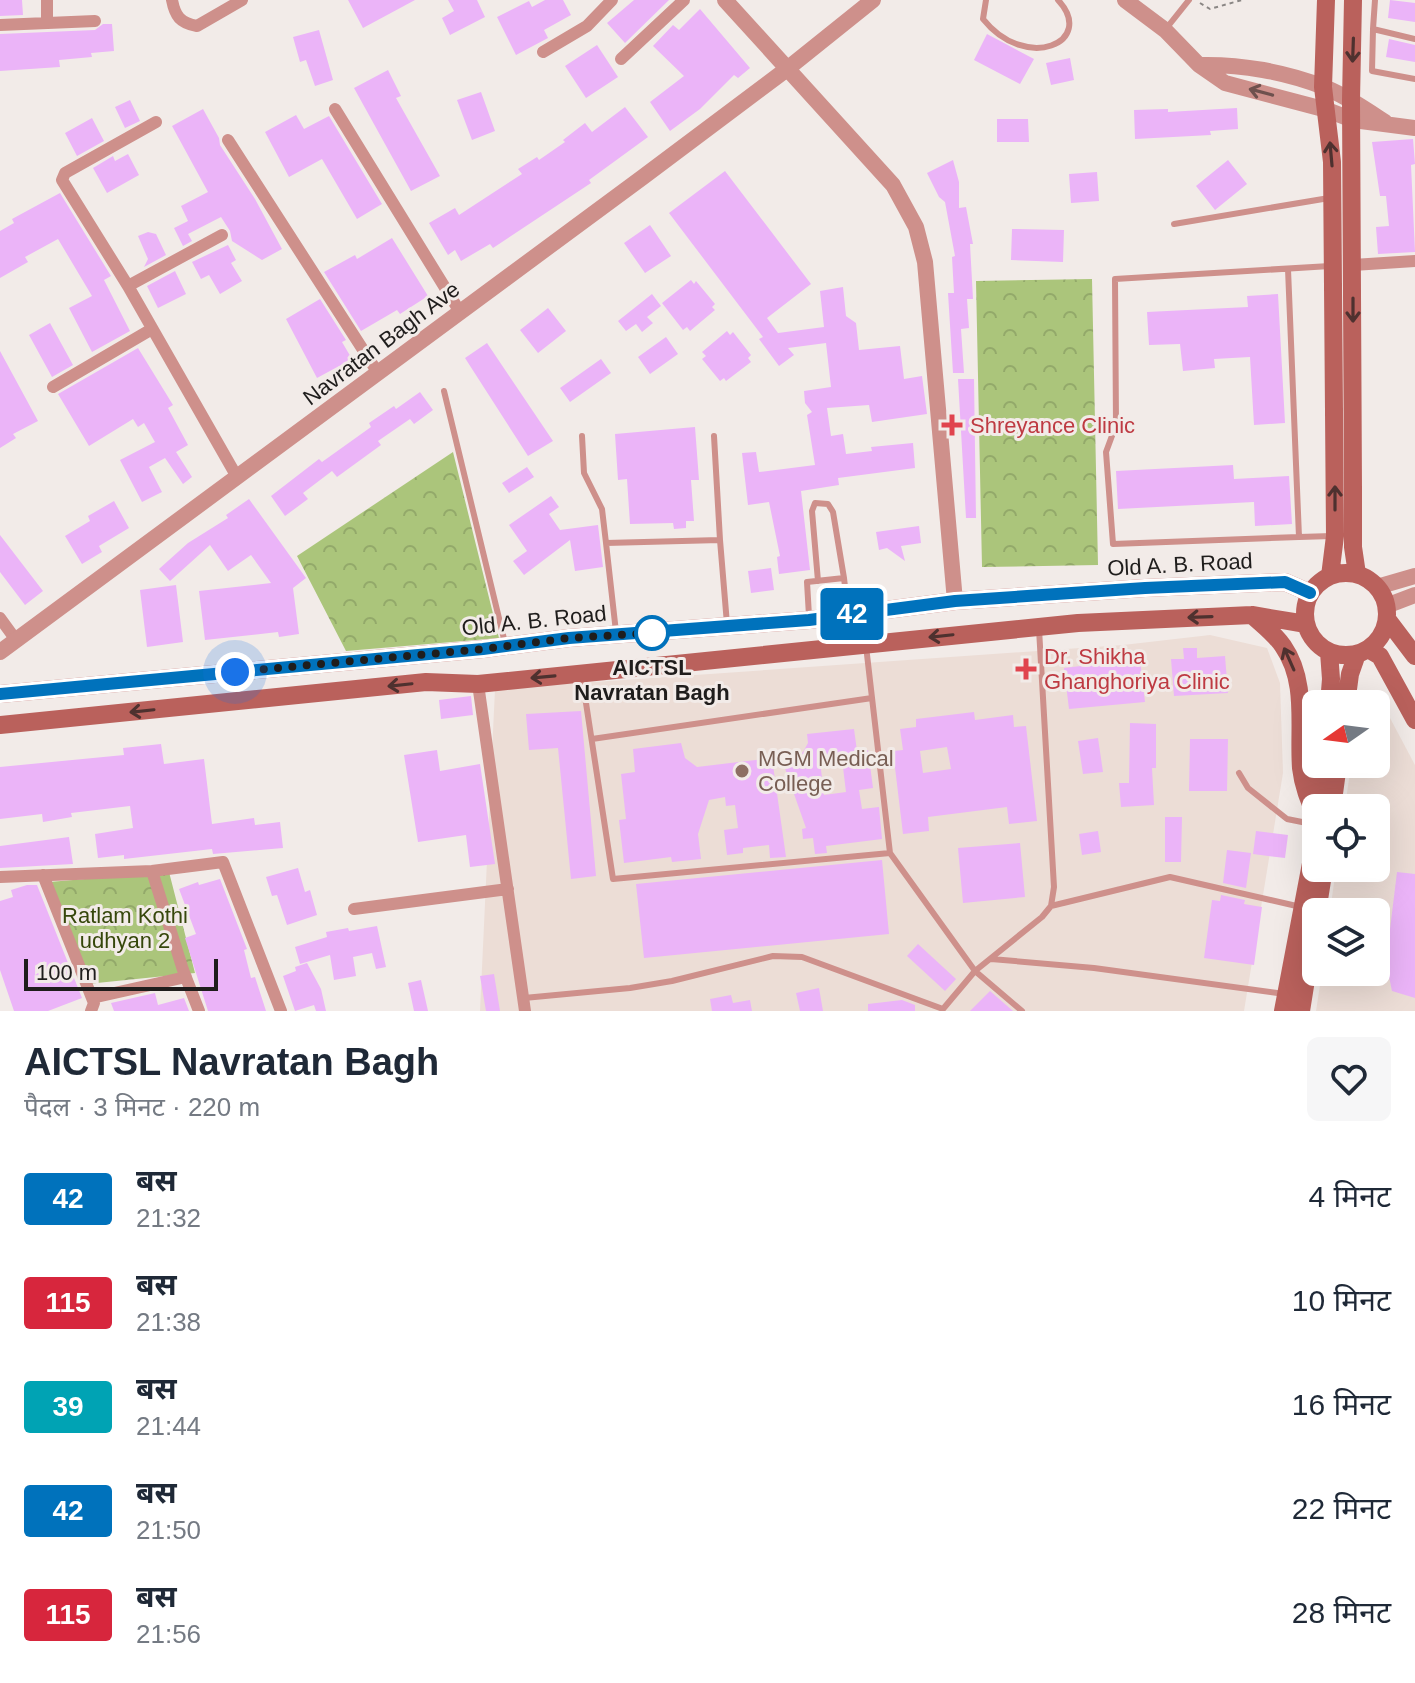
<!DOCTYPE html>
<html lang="hi">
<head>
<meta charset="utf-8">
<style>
	body { margin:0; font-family:Arial,"Noto Sans Devanagari",sans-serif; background:#f6f6f7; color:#1f2937; height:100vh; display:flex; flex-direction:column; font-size:30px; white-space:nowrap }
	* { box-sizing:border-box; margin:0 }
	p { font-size:26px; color:#747a83 }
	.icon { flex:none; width:44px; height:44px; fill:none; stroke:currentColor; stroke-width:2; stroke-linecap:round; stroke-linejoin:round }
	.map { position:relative; height:1011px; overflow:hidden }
	.side { display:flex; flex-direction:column; background:#fff; flex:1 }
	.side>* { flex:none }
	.badge { padding:0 16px; border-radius:6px; font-size:28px; line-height:52px }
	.needle { width:52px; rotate:256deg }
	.buttons { position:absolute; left:1302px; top:690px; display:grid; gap:16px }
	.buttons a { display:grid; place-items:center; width:88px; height:88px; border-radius:12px; background:#fff; box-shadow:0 8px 32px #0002; font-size:40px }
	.scale { position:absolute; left:24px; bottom:20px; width:194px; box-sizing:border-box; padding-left:8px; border:4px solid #1f1d1c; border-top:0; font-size:22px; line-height:28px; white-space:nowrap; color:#1f1d1c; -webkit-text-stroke:6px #f2ebe8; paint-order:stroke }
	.you { position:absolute; width:40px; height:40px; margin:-20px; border:6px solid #fff; border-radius:50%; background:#1a73e8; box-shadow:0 0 0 12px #1a73e833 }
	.map>.badge { position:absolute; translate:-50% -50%; box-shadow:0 0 0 4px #fff }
	.round { display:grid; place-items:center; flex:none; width:84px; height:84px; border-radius:12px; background:#f6f6f7 }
	.headline { display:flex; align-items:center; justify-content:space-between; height:136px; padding:0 24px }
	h1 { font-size:38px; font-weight:700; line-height:60px }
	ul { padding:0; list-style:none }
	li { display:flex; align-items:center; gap:24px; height:104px; padding:0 24px }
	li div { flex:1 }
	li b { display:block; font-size:30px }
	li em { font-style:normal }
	li .badge { min-width:88px; font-weight:700; text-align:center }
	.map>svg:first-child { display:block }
</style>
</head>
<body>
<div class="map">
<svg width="1415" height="1011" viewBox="0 0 1415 1011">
	<defs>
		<pattern id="park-crowns" width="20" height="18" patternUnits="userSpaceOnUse" patternTransform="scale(2)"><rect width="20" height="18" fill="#abc57b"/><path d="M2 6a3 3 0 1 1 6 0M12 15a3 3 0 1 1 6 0" fill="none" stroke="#93a96a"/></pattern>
	</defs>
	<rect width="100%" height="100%" fill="#f2ebe8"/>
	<path fill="#ecddd6" d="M1210,635L1267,648L1280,683L1283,773L1244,1011H480L495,689L1123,645Z
		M1376,710L1390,718L1415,765V1011H1316L1322,972H1376V912H1330L1336,868H1376V808H1345L1351,764H1376Z"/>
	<path fill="url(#park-crowns)" d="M1092,279L1098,565L982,567L976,281Z
		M453,452L499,638L346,651L297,556Z
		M169,872L195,973L87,984L49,882Z"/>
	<path fill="#ebb4f8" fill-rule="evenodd" d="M0,0H22L23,15L0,16Z
		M348,0H415L363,28Z
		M448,0H477L485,17L450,35L442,18L454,11Z
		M545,0H563L571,15L544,30L548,38L516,55L497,17L529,1L532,7Z
		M634,0H669L625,43L607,23Z
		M1390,0L1415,3V22L1388,18Z
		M700,9L750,68L738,78L734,75L700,109L670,131L650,102L684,76L653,46L673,25L679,30Z
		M103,24H112L114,51L91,53L92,57L59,60L60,67L0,71V34L95,30Z
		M319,30L333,80L315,86L306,60L300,62L293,37Z
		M987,34L1034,59L1020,84L974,60Z
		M1389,39L1415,45V62L1386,57Z
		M597,45L618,77L586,98L565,66Z
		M1070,58L1074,80L1051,85L1046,63Z
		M388,70L401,96L396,98L440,176L411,191L354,88Z
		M481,92L495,131L472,140L457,100Z
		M130,100L140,121L125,128L115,107Z
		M625,107L648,137L589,180L591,183L493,248L490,244L461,261L455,250L448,255L429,223L455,208L459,215L522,174L518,169L537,157L539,160L565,142L563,140L585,123L592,132Z
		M1237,108L1238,129L1210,131L1211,135L1135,139L1134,110L1168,109V112Z
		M203,109L219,138L220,145L255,199L282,249L262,260L232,241L230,231L221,217L188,234L192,241L183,246L174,228L188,221L181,206L208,192L172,126Z
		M296,115L304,129L329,116L382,204L357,219L322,159L289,177L265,132Z
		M92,118L104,141L77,156L65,133Z
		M997,119H1028L1029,142H997Z
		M1413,139L1415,164L1411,165L1415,252L1378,254L1376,227L1389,226L1386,196H1380L1372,142Z
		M128,154L139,175L107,193L93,168L113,156L115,161Z
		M953,160L959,182V208L966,207L973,244H970L973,299H967L969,328L961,329L964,373H953L948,293H954L952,257L955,256L945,202L939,197L927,173Z
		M1228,160L1247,184L1215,210L1196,186Z
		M725,171L811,284L767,318L778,333L824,327L820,291L843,287L846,316L856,323L859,350L900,346L904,379L922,376L927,414L872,422L869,405L827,408L831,436L843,434L846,454L872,451L871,447L913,443L915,468L838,478L839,485L801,491L810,570L779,574L777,557L780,556L769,502L748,505L742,453L756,452L759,472L815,465L807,415L812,412L805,403L804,391L831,387L826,343L788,348L794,355L779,366L759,339L763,337L669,213Z
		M1097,172L1099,201L1071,203L1069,174Z
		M60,193L111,276L104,280L130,331L92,352L69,308L92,296L58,239L25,257L28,262L0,278V231L14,223L12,219Z
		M650,225L671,256L645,273L624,243Z
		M1012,229L1064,230L1063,262L1011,260Z
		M148,232L156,234L166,255L144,267L148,259L138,236Z
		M392,238L428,296L400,314L397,310L361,331L324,272L355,255L357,259Z
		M228,245L236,260L231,263L242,281L220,294L209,275L201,279L192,262Z
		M175,271L186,294L158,308L147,286Z
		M691,280L694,284L696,281L715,304L712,307L715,310L690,331L687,327L683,330L662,303Z
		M652,294L661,306L647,317L653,323L642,332L636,324L626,331L618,321Z
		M1278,294L1285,423L1254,425L1250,357L1214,359L1215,368L1183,371L1180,344L1149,345L1147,312L1248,307L1247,296Z
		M320,299L346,340L342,342L352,359L317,378L286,319Z
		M548,308L566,331L538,353L520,330Z
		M50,323L73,365L52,377L29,335Z
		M727,331L730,335L733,332L751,355L748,358L751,362L726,381L724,378L720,381L702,359L706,356L702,352Z
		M666,337L678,354L650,374L638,357Z
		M487,343L553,441L528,456L465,358Z
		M138,348L173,405L168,408L188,445L176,452L192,477L183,484L165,458L149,467L162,492L142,502L120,460L155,442L144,423L138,427L133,419L89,446L58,394Z
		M0,351L38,421L13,434L16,438L0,448Z
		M601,359L611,373L570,402L560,388Z
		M958,379H974L976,518H966Z
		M420,392L433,410L414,424L410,419L378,441L381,445L337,477L332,471L303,493L308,499L285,516L271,496L319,459L322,462L371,427L369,423L394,406L396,409Z
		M695,427L699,480H691L694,521H686V528L674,529L673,523L630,524L627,479L618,480L615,434Z
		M1233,465L1234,479L1289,476L1292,524L1255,526L1254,502L1118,509L1116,471Z
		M527,467L534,477L509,493L502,483Z
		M551,496L559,507L549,514L560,530L598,525L603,567L575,571L570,540L524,575L513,561L527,551L509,525Z
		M249,499L306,578L293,588L299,634L279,637L278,632L205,640L199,591L271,583L251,555L228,571L210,545L170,581L159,569L188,543L228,518L226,515Z
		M114,501L129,528L99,546L102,552L82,564L65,536L90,521L88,516Z
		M919,526L921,543L901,546L905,561L887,548L879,550L876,532Z
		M0,535L43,591L25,605L0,572Z
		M771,568L774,590L751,593L748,571Z
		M176,585L183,642L147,647L140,590Z
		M1183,648H1197V658L1225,656L1228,693L1174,696L1171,659H1184Z
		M1140,659L1145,702L1069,709L1064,668Z
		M471,696L473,715L441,719L439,700Z
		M581,711L596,876L571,879L558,748L529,750L526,714Z
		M974,712L975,720L1013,715L1014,727L1026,726L1037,821L1009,824L1007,807L928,817L929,831L903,834L893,751L903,750L900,729L916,727V719ZM947,747L951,769L923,773L920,751Z
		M1130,723L1156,724V768H1152L1154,805L1121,807L1119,783H1129Z
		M854,729L857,751L868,750L873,788L859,790L862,809L879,807L882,839L826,846L827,853L815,854L813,838L803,839L802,829L806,828L781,757L797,756L803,752L808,743L807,734ZM842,759L846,792L824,795L820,761Z
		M1098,738L1103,772L1083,774L1078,741Z
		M1190,739H1228L1227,791H1189Z
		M681,743L685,758L697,767L772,758L786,857L770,858L769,845L743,848V853L727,855L724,830L738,828L735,805L726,806L725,797L709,800L698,834L701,859L672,862L671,857L624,863L619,820L626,819L621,774L635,772L633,749Z
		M161,744L164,764L204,759L212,824L254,818L255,825L280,822L283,848L213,854L212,849L124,859V855L98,858L95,834L133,828L130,806L71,813L72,817L43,822L42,814L0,819V767L124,755L123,748Z
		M437,750L440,771L480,764L495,864L470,867L466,835L418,842L404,755Z
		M1165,817H1182L1181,862H1165Z
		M1098,831L1101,852L1082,855L1079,834Z
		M1256,831L1288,835L1285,858L1253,854Z
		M69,837L73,864L0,868V846Z
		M1020,843L1025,897L963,903L958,848Z
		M1227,850L1251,853L1246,888L1223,883Z
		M882,860L889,934L644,958L636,884Z
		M298,868L305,892L310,890L317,915L287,925L277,895L272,896L266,877Z
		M1397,872L1415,874V998L1392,991L1386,962Z
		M220,879L247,949L244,950L251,978L255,977L266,1011H208L185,938L196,934L179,889L198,882L199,885Z
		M27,885H37L82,998L48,1011H14L0,970V901L13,897L11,890Z
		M1221,895L1245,900L1244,904L1262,907L1254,965L1204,958L1212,900L1220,901Z
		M377,926L386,967L376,969L372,953L353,957L356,976L334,980L330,955L300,964L295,947L327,937L326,932L348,928L349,931Z
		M918,944L956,979L945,991L907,956Z
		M307,963L321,989L326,1011H316L314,1005L295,1011L283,976L296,971L295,967Z
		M494,974L500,1011H486L480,976Z
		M421,980L428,1011H414L408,983Z
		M819,988L823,1011H800L796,993Z
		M990,991L1013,1011H970Z
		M155,993L158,1005L184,998L189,1011H114L111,1003Z
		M731,995L733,1003L750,1000L752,1011H712L710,999Z
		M902,1000L915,1005V1011H868V1004Z"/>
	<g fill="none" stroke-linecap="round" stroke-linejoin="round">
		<path stroke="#8a8684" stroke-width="2" stroke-dasharray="4 4" stroke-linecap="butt" d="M1200,3L1210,9L1242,0"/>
		<path stroke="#ce908b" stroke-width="6" d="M986,0L983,19C1026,73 1097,42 1058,0
			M1375,0L1373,29L1415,39
			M1373,29L1372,71L1415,79
			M1165,30L1189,0
			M1174,224L1329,198
			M1288,269L1299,537L1113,544L1106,452L1116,425L1115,279L1330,266
			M444,391L505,643
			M582,436L584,473L602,509L606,543
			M714,436L720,540
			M1299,537L1332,536
			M818,581L812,511L815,503L828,504L833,512L844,578
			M809,616L807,582L844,578L848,612
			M616,632L606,543L720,540L727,624
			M866,646L890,853
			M582,677L613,879L890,853L975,971L1022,1011
			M592,739L872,698
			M1239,773L1248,788L1287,819L1312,824
			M1051,906L1170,877L1301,907
			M991,959L1094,968L1285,994
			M524,998L630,988L672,981L773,956L802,957L943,1009L975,971L1042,917L1051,906L1054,887L1039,629"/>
		<path stroke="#ce908b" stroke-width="12" d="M47,0V23
			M172,0C175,16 180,23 197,26L242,0
			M0,25L95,21
			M543,52L587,26L612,0
			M621,59L684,0
			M335,109L460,312
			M156,122L65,173L62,180L128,286L237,477
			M228,140L378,373
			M1353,265L1415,261
			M128,286L222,235
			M53,387L152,329
			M0,618L16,640
			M478,684L525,1011
			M152,871L183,970L199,1011
			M43,875L94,1003L91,1011
			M0,877L152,871L223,862L281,1011
			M354,909L508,889
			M92,998L186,977"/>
		<path stroke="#ce908b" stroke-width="16" d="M725,0L893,185L916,227L925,262L955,601
			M1125,0L1165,30L1199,65L1225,83L1327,110L1353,120L1415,128
			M1200,65C1241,64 1286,72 1324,87C1346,96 1365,109 1385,122
			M1377,587L1415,576
			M1386,606L1415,595
			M0,652L643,177L787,69L873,0"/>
		<path stroke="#ba615c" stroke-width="18" d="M1326,0L1323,87L1332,162L1335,536L1330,576
			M1353,0L1351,100L1353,489V547L1357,574
			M1305 614a41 41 0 1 1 82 0a41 41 0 1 1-82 0Z
			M1252,615C1263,625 1275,634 1283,646C1308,682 1298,727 1301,768C1303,786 1309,800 1316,816
			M1387,619L1415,656
			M1368,649L1380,656L1415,720
			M0,694L483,649L569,638L809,620L955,601L1145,588L1285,582L1310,593
			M1329,704L1331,679L1329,652
			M1346,704L1350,674L1357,654
			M0,725L426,682L478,684L1078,623L1252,615L1306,624
			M1317,808L1322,764
			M1332,808L1338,764
			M1317,912L1324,868
			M1283,1011L1313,853L1316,821
			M1301,1011L1316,917"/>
	</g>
	<defs><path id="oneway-shaft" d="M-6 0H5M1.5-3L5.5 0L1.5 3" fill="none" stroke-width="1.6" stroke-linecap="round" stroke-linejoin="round" transform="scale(2)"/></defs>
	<g stroke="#4e312f">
		<use href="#oneway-shaft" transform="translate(1353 50) rotate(92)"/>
		<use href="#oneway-shaft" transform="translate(1331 154) rotate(-95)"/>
		<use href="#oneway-shaft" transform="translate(1353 310) rotate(90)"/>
		<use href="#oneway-shaft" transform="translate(1335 498) rotate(-90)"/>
		<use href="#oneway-shaft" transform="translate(1200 617) rotate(178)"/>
		<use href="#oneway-shaft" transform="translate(941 636) rotate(174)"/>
		<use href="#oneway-shaft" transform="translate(1289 659) rotate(-114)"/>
		<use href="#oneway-shaft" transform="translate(543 677) rotate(175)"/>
		<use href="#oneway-shaft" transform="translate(400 685) rotate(174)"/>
		<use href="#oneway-shaft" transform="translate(142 711) rotate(174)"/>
	</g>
	<use stroke="#6e514e" href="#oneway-shaft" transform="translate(1261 92) rotate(-165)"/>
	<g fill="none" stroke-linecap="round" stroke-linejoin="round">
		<defs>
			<path id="line" d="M0,694L483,649L569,638L809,620L955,601L1145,588L1285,582L1310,593"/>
		</defs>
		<use href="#line" stroke="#fff" stroke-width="18"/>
		<use href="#line" stroke="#0072bc" stroke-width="12"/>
		<path stroke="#1f1d1c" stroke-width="8" stroke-dasharray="0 14.4" d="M235,672L483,649L569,638L652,633"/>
	</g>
	<g fill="#e0444e" stroke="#f2ebe8" stroke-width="3">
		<path d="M948 413h8v8h8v8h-8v8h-8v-8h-8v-8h8z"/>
		<path d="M1022 657h8v8h8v8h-8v8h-8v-8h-8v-8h8z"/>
	</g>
	<circle fill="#fff" stroke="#0072bc" stroke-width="4" cx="652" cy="633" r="16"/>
	<circle fill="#8d6e63" stroke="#f2ebe8" stroke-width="3" cx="742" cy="771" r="8"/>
	<g text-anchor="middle" stroke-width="6" stroke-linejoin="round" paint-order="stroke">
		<g font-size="22" fill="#1f1d1c" stroke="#f2ebe8">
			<text transform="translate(381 343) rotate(-37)" y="8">Navratan Bagh Ave</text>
			<text transform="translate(1180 564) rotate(-3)" y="8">Old A. B. Road</text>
			<text transform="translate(534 620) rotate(-6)" y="8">Old A. B. Road</text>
		</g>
		<g font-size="22" fill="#be3a42" stroke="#f2ebe8" text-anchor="start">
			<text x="970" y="433">Shreyance Clinic</text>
			<text x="1044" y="664">Dr. Shikha<tspan x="1044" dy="25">Ghanghoriya Clinic</tspan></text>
		</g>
		<g font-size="22" font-weight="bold" fill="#1f1d1c" stroke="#f2ebe8">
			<text x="652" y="675">AICTSL<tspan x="652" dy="25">Navratan Bagh</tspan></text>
		</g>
		<g font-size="22" fill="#785e54" stroke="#f2ebe8" text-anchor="start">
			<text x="758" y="766">MGM Medical<tspan x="758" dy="25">College</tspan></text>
		</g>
		<g font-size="22" fill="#36470b" stroke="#f2ebe8">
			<text x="125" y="923">Ratlam Kothi<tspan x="125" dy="25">udhyan 2</tspan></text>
		</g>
	</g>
</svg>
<div class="buttons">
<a><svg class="needle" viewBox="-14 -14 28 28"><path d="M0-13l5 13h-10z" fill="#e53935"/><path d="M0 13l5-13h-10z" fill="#747a83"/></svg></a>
<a><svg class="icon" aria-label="locate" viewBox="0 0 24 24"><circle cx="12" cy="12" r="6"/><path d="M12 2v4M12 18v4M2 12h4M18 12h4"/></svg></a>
<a><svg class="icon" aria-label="layers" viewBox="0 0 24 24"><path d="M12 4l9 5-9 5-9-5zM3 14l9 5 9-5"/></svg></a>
</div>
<div class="scale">100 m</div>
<div class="you" style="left:235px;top:672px"></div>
<b class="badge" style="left:852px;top:614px;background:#0072bc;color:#fff">42</b>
</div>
<section class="side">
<div class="headline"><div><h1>AICTSL Navratan Bagh</h1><p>पैदल · 3 मिनट · 220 m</p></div><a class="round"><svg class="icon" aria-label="heart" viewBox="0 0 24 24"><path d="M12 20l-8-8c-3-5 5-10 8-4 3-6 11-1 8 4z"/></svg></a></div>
<ul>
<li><span class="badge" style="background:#0072bc;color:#fff">42</span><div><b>बस</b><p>21:32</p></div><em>4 मिनट</em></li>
<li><span class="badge" style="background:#d7263d;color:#fff">115</span><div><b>बस</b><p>21:38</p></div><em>10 मिनट</em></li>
<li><span class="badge" style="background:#00a3b4;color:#fff">39</span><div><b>बस</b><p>21:44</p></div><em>16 मिनट</em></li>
<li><span class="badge" style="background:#0072bc;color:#fff">42</span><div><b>बस</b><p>21:50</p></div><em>22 मिनट</em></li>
<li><span class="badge" style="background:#d7263d;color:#fff">115</span><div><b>बस</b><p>21:56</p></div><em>28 मिनट</em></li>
</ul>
</section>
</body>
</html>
